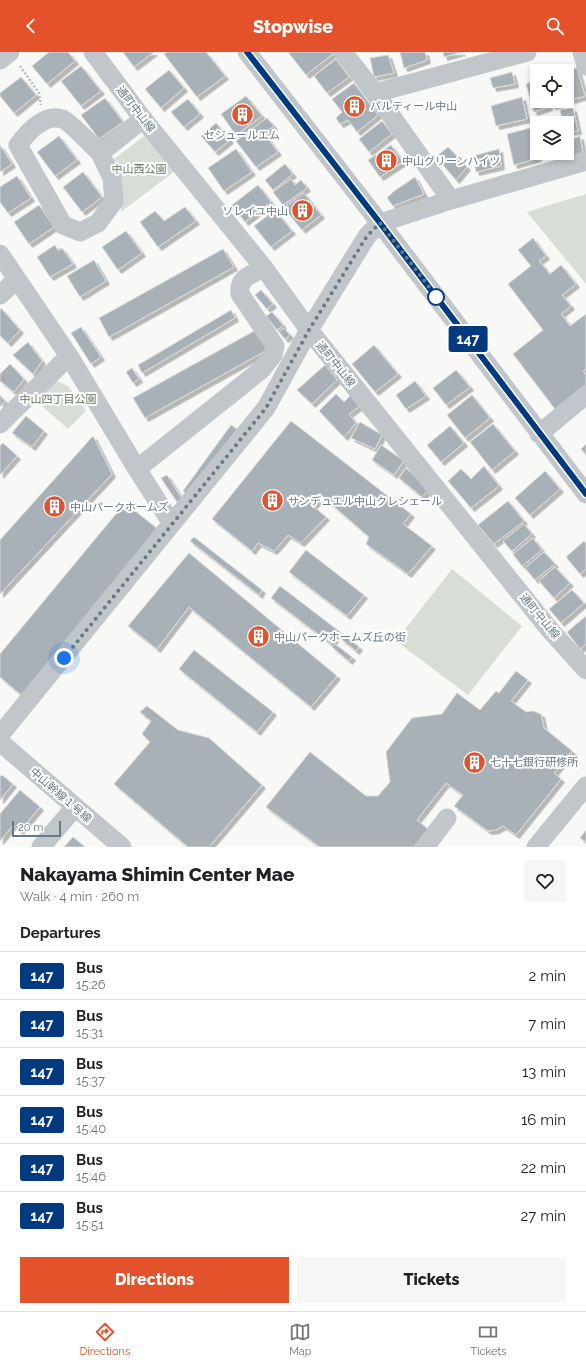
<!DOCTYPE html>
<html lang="en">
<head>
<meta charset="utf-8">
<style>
	body { margin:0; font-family:Raleway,"Noto Sans JP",sans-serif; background:#f6f6f6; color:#202124; height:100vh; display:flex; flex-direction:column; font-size:15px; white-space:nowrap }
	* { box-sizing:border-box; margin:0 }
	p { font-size:13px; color:#757577 }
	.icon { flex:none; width:22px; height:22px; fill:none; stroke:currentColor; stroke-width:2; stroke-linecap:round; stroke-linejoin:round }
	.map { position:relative; height:795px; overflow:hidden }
	.details { display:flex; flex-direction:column; background:#fff; flex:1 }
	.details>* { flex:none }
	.badge { padding:0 8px; border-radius:3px; font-size:14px; line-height:26px }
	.buttons { position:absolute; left:530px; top:12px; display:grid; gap:8px }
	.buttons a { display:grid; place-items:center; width:44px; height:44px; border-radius:0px; background:#fff; box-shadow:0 2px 6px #0003; font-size:20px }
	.scale { position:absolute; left:12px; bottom:10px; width:49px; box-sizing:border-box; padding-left:4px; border:2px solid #677987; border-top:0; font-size:11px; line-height:14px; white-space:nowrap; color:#677987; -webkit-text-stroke:3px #fff; paint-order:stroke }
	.you { position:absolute; width:20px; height:20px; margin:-10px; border:3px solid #fff; border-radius:50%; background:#1a73e8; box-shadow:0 0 0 6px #1a73e833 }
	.map>.badge { position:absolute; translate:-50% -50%; box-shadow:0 0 0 2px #fff }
	h2 { padding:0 20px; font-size:15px; line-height:36px }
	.round { display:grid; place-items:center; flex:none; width:42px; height:42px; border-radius:0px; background:#f6f6f6 }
	.summary { display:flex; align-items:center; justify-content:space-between; height:68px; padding:0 20px }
	h1 { font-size:19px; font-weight:800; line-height:30px }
	.cta { display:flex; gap:8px; margin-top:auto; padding:8px 20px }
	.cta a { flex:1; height:46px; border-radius:0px; background:#e3522b; color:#fff; font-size:16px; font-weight:800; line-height:46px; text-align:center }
	.cta a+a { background:#f6f6f6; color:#202124 }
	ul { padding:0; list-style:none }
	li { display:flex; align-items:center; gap:12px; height:48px; padding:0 20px; border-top:1px solid #e0e0e0 }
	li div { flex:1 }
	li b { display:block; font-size:15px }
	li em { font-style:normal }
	li .badge { min-width:44px; font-weight:700; text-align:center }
	header { display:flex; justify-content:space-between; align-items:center; height:52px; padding:0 20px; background:#e3522b; color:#fff; font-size:18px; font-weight:800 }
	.tab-bar { display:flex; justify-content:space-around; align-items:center; height:56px; border-top:1px solid #e0e0e0; background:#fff; font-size:11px; color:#757577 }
	.tab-bar a { display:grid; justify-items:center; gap:2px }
	.tab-bar .on { color:#e3522b }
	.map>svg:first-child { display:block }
</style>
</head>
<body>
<header><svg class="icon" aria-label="back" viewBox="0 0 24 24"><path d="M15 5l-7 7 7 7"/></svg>Stopwise<svg class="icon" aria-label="search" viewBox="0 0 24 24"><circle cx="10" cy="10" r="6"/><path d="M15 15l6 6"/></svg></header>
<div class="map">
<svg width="586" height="795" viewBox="0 0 586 795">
	<defs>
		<filter id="shadow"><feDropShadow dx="3.5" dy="3.5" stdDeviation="0" flood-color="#0004"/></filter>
	</defs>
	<rect width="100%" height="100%" fill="#f8f8f6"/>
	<path fill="#d8ddd5" d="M147,82L175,119L121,160L120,133L110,110Z
		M586,142V232L527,160Z
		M55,328L68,334L86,359L68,377L35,348Z
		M452,517L522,574L468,643L396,589Z"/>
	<path fill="#a8b1b7" stroke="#dadad8" filter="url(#shadow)" d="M49,0H68L75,9L47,32L32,14Z
		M123,0H154L134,15Z
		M167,0H206L225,24L197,45L164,2Z
		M288,0H334V1L306,23Z
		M400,0H425L427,8L404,16Z
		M443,0H462L444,5Z
		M388,3L394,21L374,25L370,6Z
		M336,7L349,25L327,41L314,24Z
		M81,14L101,39L81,54L61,29Z
		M577,16L585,44L571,48L567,34V19Z
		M169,18L184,36L161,56L145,37Z
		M512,20L515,32L493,36L490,26Z
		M21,25L36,43L14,61L0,44V41Z
		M533,29L534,35L537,34V49H547L549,55L534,60L526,32Z
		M354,31L378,63L357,80L348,68L340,72L336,66L342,60L332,47Z
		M246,44L262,64L236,83L221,62Z
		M522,45L527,67L496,74L491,54Z
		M105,46L123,70L99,87L81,63Z
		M188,47L200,62L184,75L171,60Z
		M551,49H567V50L552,54Z
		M573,56L578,79L567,80V71H563L560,58Z
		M267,66L274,74L264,81L278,100L256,115L236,89Z
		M382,69L392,82L369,100L359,87Z
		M216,71L230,88L215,100L201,84Z
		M530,76L538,106L514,113L507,82Z
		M59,84L77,108L55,124L37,100Z
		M580,84L583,101L570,104L567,95V89Z
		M0,93L12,112L0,120Z
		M391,93L403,110L380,125L368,108Z
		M448,95L467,115L456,128L436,105Z
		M236,97L252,120L224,139L208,116Z
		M499,97L501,114L476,120L473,104Z
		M285,112L293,122L273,138L265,128Z
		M83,120L102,145L82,160L63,135Z
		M17,124L31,146L8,161L0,150V135Z
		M415,125L424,142L393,154L387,146L393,140Z
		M291,127L295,133L301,128L307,136L283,153L273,140Z
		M258,133L271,150L245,170L232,153Z
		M304,141L321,163L302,178L284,156Z
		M39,153L54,175L29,192L14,170Z
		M185,155L196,169L158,195L140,170L155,159L164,169Z
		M275,158L292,179L271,195L254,174Z
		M126,179L142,201L118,218L102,195Z
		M533,186L546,204L539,209L550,222L561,213L576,232L562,243L571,254L561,262L570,274L586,262V317L583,319L586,323V333L555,357L513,302L543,278L508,232L531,214L518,198Z
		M55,193L58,199L62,196L73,212L50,225L37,205Z
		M223,197L234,215L109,285L99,266Z
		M94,208L106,229L80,245L67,224Z
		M261,238L273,252L267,257L255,243Z
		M1,256L20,278L8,291L0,284V258Z
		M231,258L235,266L142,321L138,313Z
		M272,260L283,273L277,278L266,264Z
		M81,275L101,305L91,312L71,281Z
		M284,276L290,283L285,287L279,280Z
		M256,278L267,298L145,366L133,346Z
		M28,290L42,309L33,322L13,303Z
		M374,293L398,322L375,340L352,312Z
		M10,312L24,327L14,340L0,329V322Z
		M325,313L337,328L312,352L297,338Z
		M132,316L139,327L133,331L126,320Z
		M456,318L470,335L446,353L433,336Z
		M415,329L426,344L406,357L396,343Z
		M336,342L344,350L351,343L360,354L349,362L356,371L344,385L319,359Z
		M0,343L5,349L0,355Z
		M472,343L490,366L465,386L447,363Z
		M26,364L44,379L32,395L12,381Z
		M291,369L411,462L403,472L432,494L408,522L366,492L369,485L322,444L313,454L326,465L301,491L288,483L274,499L258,491L252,499L212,467Z
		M360,370L382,383L375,397L351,386Z
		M493,372L515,399L492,418L470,390Z
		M231,373L237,377L189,443L183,439Z
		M450,374L464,391L441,410L427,393Z
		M93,384L112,422L0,542V488Z
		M3,391L17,404L0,423V394Z
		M586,392V403L581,397Z
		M381,393L404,409L394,423L372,408Z
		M484,414L499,434L471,456L448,429L461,417L471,427Z
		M406,416L429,437L422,445L399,426Z
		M545,419L560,437L530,463L515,446Z
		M167,423L182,447L177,450L161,426Z
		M508,449L524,469L494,492L478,473Z
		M125,451L159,478L21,643L0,625V602Z
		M524,472L532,482L512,499L503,489Z
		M194,485L262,538L259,543L190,489Z
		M533,486L542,498L522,514L513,502Z
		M584,489L586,492V517L580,522L566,505Z
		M306,498L364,543L347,564L289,520Z
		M544,500L555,512L535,528L525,516Z
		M189,501L337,624L311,655L189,555L157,597L128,574Z
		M555,515L570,531L554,546L539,529Z
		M280,534L340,580L331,592L271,546Z
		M572,538L584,551L561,571L549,557Z
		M586,564V592L580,597L567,580Z
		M343,582L359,595L356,599L340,586Z
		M335,592L352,605L349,609L332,595Z
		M194,598L273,660L257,680L179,617Z
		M516,619L528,628L511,649L526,660L533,659L541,662L544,676L572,699L554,721L561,727L516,783L503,774L496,778L488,779L454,754L463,743L446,731L417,768L428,777L414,795H320L266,755L310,700L366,744H378L390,730L386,700L412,666L442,662L457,641L480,658L496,639L499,641Z
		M147,654L178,678L209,686L262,733L209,795H188L114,732L150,690L142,682L151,669L140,660Z
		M2,723L13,732L0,748V725Z
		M20,738L40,755L20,779L13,773L0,789V762Z
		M586,778V790L580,786Z
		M73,785L85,795H64Z"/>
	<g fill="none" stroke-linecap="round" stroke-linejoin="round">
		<path stroke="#b9bdc0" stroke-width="2.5" stroke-dasharray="2 2" stroke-linecap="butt" d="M20,14L39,41L41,53"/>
		<path stroke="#c1c6ca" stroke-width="19" d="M93,0L143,67L264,216L309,278L550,578L586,618
			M247,0L380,171L586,442
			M343,0L375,41L451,148
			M582,0L586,14
			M0,8L10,0
			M375,41L527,0
			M100,101L112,126L114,149L98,171L80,180L63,173L18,93C28,80 44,61 63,67C68,69 94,95 100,101L143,67
			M0,202L69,304L137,417L172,472
			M0,243L17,227
			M0,372L69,304
			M539,382L586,343
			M137,417L261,318L273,303L275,294L240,242C238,225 251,223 264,216
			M0,683L266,356L309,278L367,184L380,171L451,148L586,109
			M0,690L122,795
			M41,795L75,755
			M425,795L447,766
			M536,795L586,734"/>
	</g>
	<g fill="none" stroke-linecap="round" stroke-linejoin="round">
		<defs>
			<path id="line" d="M247,0L380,171L586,442"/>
		</defs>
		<use href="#line" stroke="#fff" stroke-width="9"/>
		<use href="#line" stroke="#003b80" stroke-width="6"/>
		<path stroke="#677987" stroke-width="4" stroke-dasharray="0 7.2" d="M64,606L266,356L309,278L367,184L380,171L439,248L436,245"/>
	</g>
	<defs>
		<symbol id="building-disc" viewBox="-11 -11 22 22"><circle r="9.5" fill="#e3522b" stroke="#fff"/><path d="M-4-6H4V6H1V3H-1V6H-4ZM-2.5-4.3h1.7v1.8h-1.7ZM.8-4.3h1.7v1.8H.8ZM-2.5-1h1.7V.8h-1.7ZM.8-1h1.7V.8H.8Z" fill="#fff"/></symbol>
	</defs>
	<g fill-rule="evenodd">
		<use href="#building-disc" x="342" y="42" width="25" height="25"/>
		<use href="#building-disc" x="230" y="50" width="25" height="25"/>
		<use href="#building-disc" x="374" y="96" width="25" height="25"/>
		<use href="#building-disc" x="290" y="146" width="25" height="25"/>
		<use href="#building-disc" x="260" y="436" width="25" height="25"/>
		<use href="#building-disc" x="42" y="442" width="25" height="25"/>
		<use href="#building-disc" x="246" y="572" width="25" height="25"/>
		<use href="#building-disc" x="462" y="698" width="25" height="25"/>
	</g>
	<circle fill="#fff" stroke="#003b80" stroke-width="2" cx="436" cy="245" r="8"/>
	<g text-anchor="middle" stroke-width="4" stroke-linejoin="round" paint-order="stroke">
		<g font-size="11" fill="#677987" stroke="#fff" text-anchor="start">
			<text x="370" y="58">パルティール中山</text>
			<text x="242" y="87" text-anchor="middle">セジュールエム</text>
			<text x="402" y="113">中山グリーンハイツ</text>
			<text x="288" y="163" text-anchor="end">ソレイユ中山</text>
			<text x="288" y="453">サンデュエル中山クレシェール</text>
			<text x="70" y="459">中山パークホームズ</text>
			<text x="274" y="589">中山パークホームズ丘の街</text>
			<text x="490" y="714">七十七銀行研修所</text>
		</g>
		<g font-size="11" fill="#677987" stroke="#fff">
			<text transform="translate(136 57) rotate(52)" y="4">通町中山線</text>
			<text transform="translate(336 312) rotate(51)" y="4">通町中山線</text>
			<text transform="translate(540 564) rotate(50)" y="4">通町中山線</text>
			<text transform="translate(61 743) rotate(41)" y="4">中山幹線１号線</text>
		</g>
		<g font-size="11" fill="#667962" stroke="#fff">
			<text x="139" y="121">中山西公園</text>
			<text x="58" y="351">中山四丁目公園</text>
		</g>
	</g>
</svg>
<div class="buttons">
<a><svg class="icon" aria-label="locate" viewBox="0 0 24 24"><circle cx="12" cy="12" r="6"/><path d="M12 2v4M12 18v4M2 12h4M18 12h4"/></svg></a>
<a><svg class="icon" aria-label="layers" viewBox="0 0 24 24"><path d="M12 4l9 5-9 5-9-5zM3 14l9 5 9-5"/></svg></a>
</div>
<div class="scale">20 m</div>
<div class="you" style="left:64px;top:606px"></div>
<b class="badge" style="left:468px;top:287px;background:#003b80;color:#fff">147</b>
</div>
<section class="details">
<div class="summary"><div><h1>Nakayama Shimin Center Mae</h1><p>Walk · 4 min · 260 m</p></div><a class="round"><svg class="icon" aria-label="heart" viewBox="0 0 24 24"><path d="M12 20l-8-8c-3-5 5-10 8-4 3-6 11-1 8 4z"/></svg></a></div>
<h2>Departures</h2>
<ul>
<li><span class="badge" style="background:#003b80;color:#fff">147</span><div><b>Bus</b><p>15:26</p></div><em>2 min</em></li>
<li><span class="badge" style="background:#003b80;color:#fff">147</span><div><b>Bus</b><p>15:31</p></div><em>7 min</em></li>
<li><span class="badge" style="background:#003b80;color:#fff">147</span><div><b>Bus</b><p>15:37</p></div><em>13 min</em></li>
<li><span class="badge" style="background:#003b80;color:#fff">147</span><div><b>Bus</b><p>15:40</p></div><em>16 min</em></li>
<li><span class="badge" style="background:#003b80;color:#fff">147</span><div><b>Bus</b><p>15:46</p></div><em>22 min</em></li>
<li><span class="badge" style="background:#003b80;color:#fff">147</span><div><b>Bus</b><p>15:51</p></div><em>27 min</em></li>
</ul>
<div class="cta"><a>Directions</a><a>Tickets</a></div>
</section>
<nav class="tab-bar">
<a class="on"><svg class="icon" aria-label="directions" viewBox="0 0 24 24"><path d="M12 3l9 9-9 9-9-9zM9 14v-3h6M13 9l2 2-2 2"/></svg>Directions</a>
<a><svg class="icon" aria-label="map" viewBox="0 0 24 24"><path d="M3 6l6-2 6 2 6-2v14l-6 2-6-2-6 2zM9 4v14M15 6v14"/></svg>Map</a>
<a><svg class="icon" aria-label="tickets" viewBox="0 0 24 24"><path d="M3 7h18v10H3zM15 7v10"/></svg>Tickets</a>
</nav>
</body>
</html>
